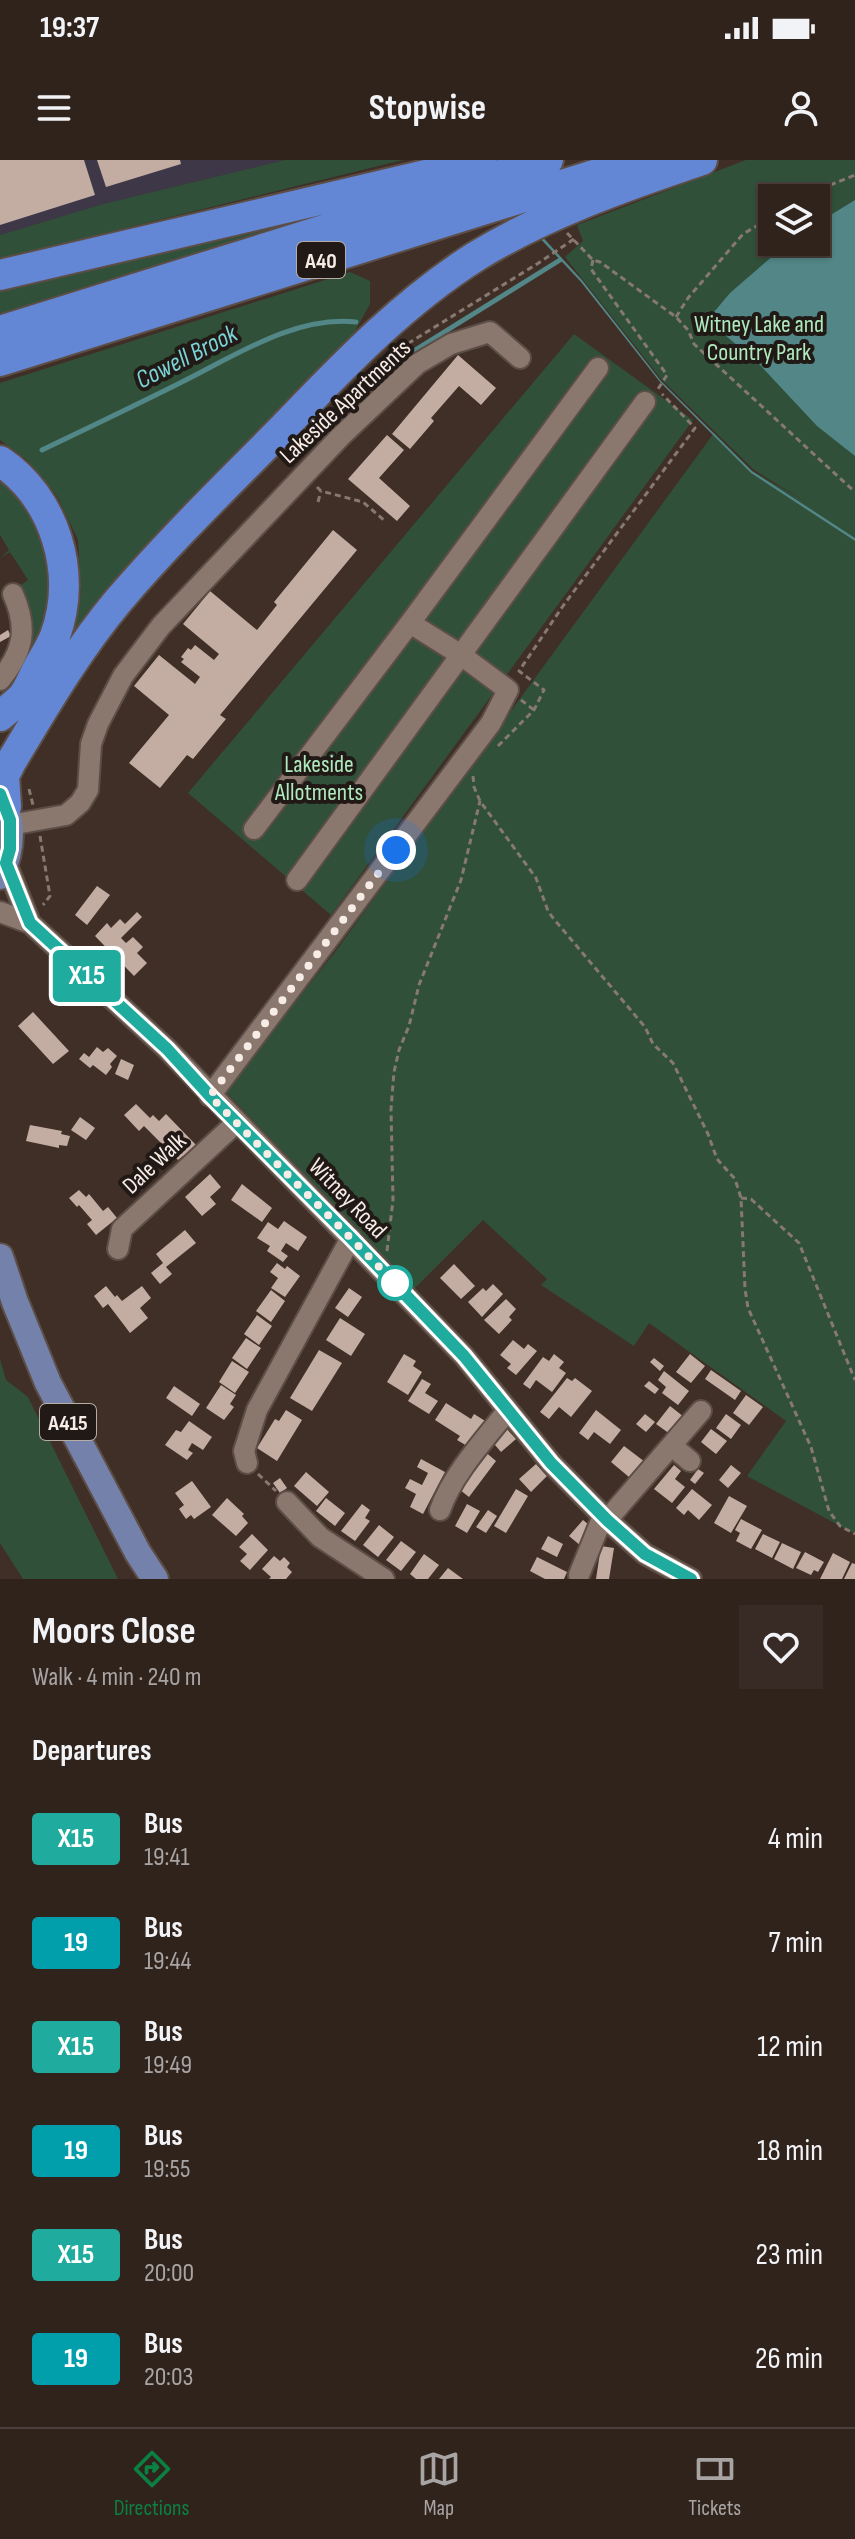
<!DOCTYPE html>
<html lang="en">
<head>
<meta charset="utf-8">
<style>
	body { margin:0; font-family:"Sofia Sans Condensed",sans-serif; background:#382b25; color:#f1f3f6; height:100vh; display:flex; flex-direction:column; font-size:30px; white-space:nowrap }
	* { box-sizing:border-box; margin:0 }
	p { font-size:26px; color:#a8a4a3 }
	.icon { flex:none; width:44px; height:44px; fill:none; stroke:currentColor; stroke-width:2; stroke-linecap:round; stroke-linejoin:round }
	.map { position:relative; height:1419px; overflow:hidden }
	.sheet { display:flex; flex-direction:column; background:#30231c; flex:1 }
	.sheet>* { flex:none }
	.badge { padding:0 16px; border-radius:6px; font-size:28px; line-height:52px }
	.tools { position:absolute; left:758px; top:24px; display:grid; gap:16px }
	.tools a { display:grid; place-items:center; width:72px; height:72px; border-radius:0px; background:#30231c; box-shadow:0 2px 6px #0004,0 0 0 2px #4b403b; font-size:40px }
	.you { position:absolute; width:40px; height:40px; margin:-20px; border:6px solid #fff; border-radius:50%; background:#1a73e8; box-shadow:0 0 0 12px #1a73e833 }
	.map>.badge { position:absolute; translate:-50% -50%; box-shadow:0 0 0 4px #fff }
	h2 { padding:0 32px; font-size:30px; line-height:72px }
	.round { display:grid; place-items:center; flex:none; width:84px; height:84px; border-radius:0px; background:#382b25 }
	.summary { display:flex; align-items:center; justify-content:space-between; height:136px; padding:0 32px }
	h1 { font-size:38px; font-weight:700; line-height:60px }
	ul { padding:0; list-style:none }
	li { display:flex; align-items:center; gap:24px; height:104px; padding:0 32px }
	li div { flex:1 }
	li b { display:block; font-size:30px }
	li em { font-style:normal }
	li .badge { min-width:88px; font-weight:700; text-align:center }
	.status { display:flex; justify-content:space-between; align-items:center; height:56px; padding:0 40px; background:#30231c; direction:ltr }
	.status svg { height:22px; fill:currentColor }
	header { display:flex; justify-content:space-between; align-items:center; height:104px; padding:0 32px; background:#30231c; font-size:36px; font-weight:700 }
	.tab-bar { display:flex; justify-content:space-around; align-items:center; height:112px; border-top:2px solid #4b403b; background:#30231c; font-size:22px; color:#a8a4a3 }
	.tab-bar a { display:grid; justify-items:center; gap:4px }
	.tab-bar .selected { color:#0b8043 }
	.map>svg:first-child { display:block }
</style>
</head>
<body>
<div class="status"><b>19:37</b><svg viewBox="0 0 49 12"><path d="M0 12V9h3v3zM5 12V6h3v6zM10 12V3h3v9zM15 12V0h3v12zM26 1h20v11H26zM47 4h2v5h-2z"/></svg></div>
<header><svg class="icon" aria-label="menu" viewBox="0 0 24 24"><path d="M4 6h16M4 12h16M4 18h16"/></svg>Stopwise<svg class="icon" aria-label="person" viewBox="0 0 24 24"><circle cx="12" cy="8" r="4"/><path d="M4 21q1-7 8-7t8 7"/></svg></header>
<div class="map">
<svg width="855" height="1419" viewBox="0 0 855 1419">
	<rect width="100%" height="100%" fill="#402f26"/>
	<path fill="#3d3748" d="M0,0H285L103,44L0,75Z"/>
	<path fill="#30503a" fill-rule="evenodd" d="M285,0H403L0,99V75L103,44Z
		M746,0H855V1374L747,1316L786,1261L649,1163L634,1186L541,1125L547,1119L483,1060L414,1129L225,931L335,792L714,273L752,311L803,340L754,310L661,219L565,97L583,81L577,65ZM772,38H816V82H772Z
		M353,46L0,154V124Z
		M350,112L370,121V144L350,180L70,480L81,433L78,380L57,336L27,300L0,280V223Z
		M574,174L693,260L331,755L188,633Z
		M0,306L46,366L51,454L9,534L0,538L2,535L0,525L29,452L26,437L18,427L28,420L10,392L0,398L9,390L0,375Z
		M0,1199L6,1220L28,1237L118,1419H23L0,1383Z"/>
	<path fill="#528687" d="M855,40V296L817,266L760,205L718,169L714,152L730,133L789,82H816V64Z
		M537,71L582,120L661,221L752,311L855,378V381L751,313L660,222L581,122L535,73Z"/>
	<g fill="none" stroke-linecap="round" stroke-linejoin="round">
		<path stroke="#528687" stroke-width="5" d="M406,189L412,192L560,100
			M42,290C88,268 134,246 180,223C233,197 295,155 356,162"/>
	</g>
	<path fill="#c3ada3" d="M0,0H84L95,35L0,65Z
		M97,0H180L181,4L106,27Z
		M458,195L496,228L481,245L459,226L431,258L434,261L410,289L392,274Z
		M387,275L404,290L379,318L410,346L397,361L348,319Z
		M333,370L357,390L220,555L226,559L193,599L187,595L160,628L129,603L169,555L134,526L159,495L195,524L200,517L181,502L184,499L181,497L188,488L191,490L195,485L214,500L219,494L183,464L210,431L257,470L277,445L274,442Z
		M8,470L11,476L0,482V475Z
		M97,726L110,735L87,765L75,755Z
		M137,752L142,757L121,778L126,783L133,777L143,787L137,793L147,803L134,816L95,776L107,763L111,768L120,759L125,764Z
		M33,852L69,891L53,904L18,866Z
		M97,887L103,892L108,888L117,896L110,904L112,907L106,915L93,905L90,908L79,899L84,893L89,897Z
		M121,899L134,905L128,920L115,914Z
		M136,944L150,958L153,955L159,961L166,954L199,988L187,1000L183,996L178,1000L144,966L139,971L124,955Z
		M80,957L95,968L86,980L71,970Z
		M30,965L62,971L61,974L70,976L67,986L59,985V988L26,981Z
		M210,1014L221,1027L210,1037L216,1044L202,1056L185,1037Z
		M242,1024L272,1048L262,1062L231,1040Z
		M79,1030L86,1037L89,1034L103,1051L108,1047L117,1058L96,1075L87,1064L92,1060L79,1045L77,1047L69,1038Z
		M284,1061L307,1077L298,1091L286,1083L281,1091L288,1096L283,1102L267,1091L270,1086L257,1078L268,1062L278,1069Z
		M185,1070L196,1083L166,1107L172,1114L160,1124L151,1113L163,1103L156,1094Z
		M277,1103L285,1109L287,1106L300,1116L285,1137L271,1128L278,1118L270,1112Z
		M454,1104L475,1126L461,1139L440,1118Z
		M493,1124L503,1134L482,1157L468,1142L483,1128L486,1131Z
		M106,1126L115,1137L117,1135L122,1141L142,1126L151,1138L140,1148L148,1158L130,1173L108,1144L103,1148L94,1136Z
		M349,1128L362,1137L348,1157L335,1148Z
		M271,1130L285,1141L271,1162L256,1151Z
		M506,1139L516,1149L509,1157L512,1160L499,1174L484,1160Z
		M257,1155L272,1166L259,1185L244,1174Z
		M340,1158L365,1174L351,1196L326,1180Z
		M246,1178L261,1188L247,1209L232,1198Z
		M513,1180L524,1189L528,1184L537,1191L516,1215L507,1208L511,1204L500,1195Z
		M319,1190L342,1203L312,1251L290,1238Z
		M404,1194L416,1201L413,1206L422,1212L408,1235L387,1222Z
		M554,1194L564,1202L559,1208L566,1213L552,1232L536,1220L530,1229L523,1224L543,1197L549,1201Z
		M690,1194L705,1206L691,1223L676,1212Z
		M654,1198L664,1206L660,1211L650,1202Z
		M232,1201L249,1212L235,1233L219,1222Z
		M711,1210L741,1231L735,1240L705,1219Z
		M664,1211L689,1231L678,1245L662,1233L666,1227L658,1220Z
		M567,1218L572,1221L575,1218L592,1231L571,1257L559,1247L549,1259L540,1252Z
		M422,1219L431,1224L425,1233L438,1241L429,1254L408,1241Z
		M649,1221L659,1229L655,1234L644,1226Z
		M221,1225L236,1235L230,1244L234,1247L224,1260L206,1248Z
		M174,1226L200,1244L192,1256L166,1238Z
		M746,1235L763,1247L749,1265L733,1253Z
		M446,1243L471,1259L474,1254L490,1264L474,1290L457,1280L460,1276L435,1260Z
		M670,1246L684,1257L670,1274L656,1264Z
		M286,1250L302,1260L277,1301L257,1288L275,1259L279,1261Z
		M596,1250L621,1270L610,1284L594,1272L588,1280L579,1273Z
		M645,1254L655,1262L646,1272L636,1264Z
		M726,1254L741,1265L731,1279L716,1268Z
		M189,1261L212,1277L203,1290L192,1283L188,1290L193,1293L187,1300L165,1285L176,1270L181,1272Z
		M503,1265L516,1279L501,1292L489,1278Z
		M711,1269L727,1281L716,1294L701,1282Z
		M624,1286L649,1305L635,1322L611,1302Z
		M483,1290L496,1301L469,1337L455,1326Z
		M421,1299L445,1312L423,1354L410,1347L416,1334L405,1328L410,1319L422,1325L428,1313L417,1307Z
		M536,1304L547,1316L531,1332L519,1319Z
		M674,1305L681,1311L675,1319L685,1327L672,1343L654,1329Z
		M731,1305L741,1313L728,1328L719,1320Z
		M698,1309L704,1313L695,1324L690,1320Z
		M306,1312L329,1332L317,1346L294,1326Z
		M280,1318L287,1328L280,1333L273,1323Z
		M192,1321L211,1347L194,1359L191,1355L186,1359L179,1349L184,1345L175,1333Z
		M516,1329L528,1336L506,1373L494,1366Z
		M692,1329L712,1345L699,1360L688,1350L684,1355L676,1348Z
		M729,1336L747,1346L731,1373L714,1363Z
		M227,1338L244,1354L242,1356L248,1363L236,1376L212,1355Z
		M326,1338L345,1353L335,1366L316,1351Z
		M362,1344L370,1350L365,1358L370,1361L355,1381L341,1371Z
		M467,1344L480,1351L467,1373L455,1366Z
		M488,1350L497,1356L486,1373L476,1367Z
		M741,1359L762,1370L751,1389L736,1381L740,1373L735,1370Z
		M583,1360L595,1370L581,1386L569,1376Z
		M379,1365L394,1377L378,1397L363,1385Z
		M252,1374L268,1390L250,1410L240,1401L247,1394L239,1387Z
		M763,1374L780,1382L772,1398L755,1389Z
		M548,1376L563,1384L557,1397L541,1389Z
		M401,1381L416,1392L401,1411L386,1400Z
		M782,1383L801,1392L793,1409L774,1399Z
		M601,1386L614,1388L609,1419H596Z
		M805,1392L824,1402L818,1412L814,1410L811,1415L796,1408Z
		M833,1393L850,1402L842,1419H820Z
		M424,1394L439,1405L428,1419H416L410,1414Z
		M274,1396L280,1401L284,1397L290,1403L287,1407L292,1412L286,1419H269L271,1417L262,1409Z
		M537,1397L567,1412L564,1419H545L530,1411Z
		M852,1403L855,1404V1419H844Z
		M448,1408L463,1419H439Z"/>
	<g fill="none" stroke-linecap="round" stroke-linejoin="round">
		<defs>
			<path id="minor" d="M0,520C24,491 28,468 13,434
				M10,665L66,655L80,643L88,630L91,584L98,564L123,516L161,466L341,276L417,204L451,184L490,172L520,198
				M254,669L410,463L598,208
				M6,703L30,763
				M297,720L645,242
				M0,752L30,763L167,889L464,1196L551,1303L607,1360L645,1394L691,1419
				M210,936L491,563L508,530L461,495L410,463
				M118,1089L122,1069L237,962
				M672,1286L690,1301
				M247,1303L244,1291L257,1250L351,1078
				M287,1342L320,1377L384,1419
				M440,1350C452,1315 485,1279 508,1250
				M607,1360L701,1251
				M579,1415L603,1356"/>
			<path id="major" d="M0,634C14,662 13,688 0,716
				M0,1097L15,1142L48,1223L138,1393L155,1419"/>
			<path id="highway" d="M0,115L481,2
				M0,171L548,0
				M0,201L642,0
				M0,301C55,338 78,413 55,476C51,487 43,498 38,508C33,517 29,528 23,536C17,543 7,550 0,556
				M6,646L4,616L11,602C44,547 77,490 118,441C169,381 226,326 281,270C341,208 401,144 475,97C545,54 625,26 702,0"/>
		</defs>
		<use href="#minor" stroke="#5c4e47" stroke-width="24"/>
		<use href="#major" stroke="#5c4e47" stroke-width="30"/>
		<use href="#highway" stroke="#5c4e47" stroke-width="34"/>
		<path stroke="#877971" stroke-width="3" stroke-dasharray="6 4" stroke-linecap="butt" d="M803,38L815,31L855,15
			M567,73L593,100L600,102L676,157L688,170L694,184L855,332
			M593,100L591,109L667,215L658,229
			M676,157L688,138L743,74L772,57
			M391,194L537,104L574,79
			M317,327L321,331L363,342L386,362
			M318,342L321,331
			M521,540L534,550
			M498,586L534,550L544,530L519,511L563,446L695,268L662,234
			M473,616L474,627L480,641L536,718L548,751L553,758L645,867L653,884L673,903L708,974L717,999L735,1019L741,1038L745,1129L748,1148L811,1287L829,1351L840,1366L855,1374
			M29,629L33,645
			M40,676L50,736L43,745
			M741,1038L751,1039L799,1083L855,1220
			M387,1091L393,1040L391,949L394,912L399,890L409,866L419,825L461,720L480,641
			M258,1314L276,1331"/>
		<use href="#minor" stroke="#8a776d" stroke-width="20"/>
		<use href="#major" stroke="#7381ab" stroke-width="26"/>
		<use href="#highway" stroke="#6487d5" stroke-width="30"/>
	</g>
	<g fill="none" stroke-linecap="round" stroke-linejoin="round">
		<defs>
			<path id="line" d="M0,634L10,660V689L6,703L30,763L167,889L210,936L351,1078L464,1196L551,1303L607,1360L645,1394L691,1419"/>
		</defs>
		<use href="#line" stroke="#fff" stroke-width="18"/>
		<use href="#line" stroke="#1fac9e" stroke-width="12"/>
		<path stroke="#f7ece6" stroke-width="8" stroke-dasharray="0 14.4" d="M395,1123L397,1125L210,936L396,690"/>
	</g>
	<circle fill="#fff" stroke="#1fac9e" stroke-width="4" cx="395" cy="1123" r="16"/>
	<g text-anchor="middle" stroke-width="8" stroke-linejoin="round" paint-order="stroke">
		<g fill="#211915" stroke="#b7ada7" stroke-width="2">
			<rect x="297" y="82" width="48" height="36" rx="6"/>
			<rect x="40" y="1244" width="56" height="36" rx="6"/>
		</g>
		<g font-size="22" font-weight="bold" fill="#f7ece6">
			<text x="321" y="108">A40</text>
			<text x="68" y="1270">A415</text>
		</g>
		<g font-size="24" fill="#afeabf" stroke="#211915">
			<text x="759" y="172">Witney Lake and<tspan x="759" dy="28">Country Park</tspan></text>
			<text x="319" y="612">Lakeside<tspan x="319" dy="28">Allotments</tspan></text>
		</g>
		<g font-size="24" fill="#f7ece6" stroke="#211915">
			<text transform="translate(345 241) rotate(-43)" y="8">Lakeside Apartments</text>
			<text transform="translate(154 1003) rotate(-43)" y="8">Dale Walk</text>
			<text transform="translate(348 1038) rotate(46)" y="8">Witney Road</text>
		</g>
		<g font-size="26" font-style="italic" fill="#7ad3d6" stroke="#211915">
			<text transform="translate(186 196) rotate(-27)" y="9">Cowell Brook</text>
		</g>
	</g>
</svg>
<div class="tools">
<a><svg class="icon" aria-label="layers" viewBox="0 0 24 24"><path d="M12 4l9 5-9 5-9-5zM3 14l9 5 9-5"/></svg></a>
</div>
<div class="you" style="left:396px;top:690px"></div>
<b class="badge" style="left:87px;top:816px;background:#1fac9e;color:#fff">X15</b>
</div>
<section class="sheet">
<div class="summary"><div><h1>Moors Close</h1><p>Walk · 4 min · 240 m</p></div><a class="round"><svg class="icon" aria-label="heart" viewBox="0 0 24 24"><path d="M12 20l-8-8c-3-5 5-10 8-4 3-6 11-1 8 4z"/></svg></a></div>
<h2>Departures</h2>
<ul>
<li><span class="badge" style="background:#1fac9e;color:#fff">X15</span><div><b>Bus</b><p>19:41</p></div><em>4 min</em></li>
<li><span class="badge" style="background:#009fab;color:#fff">19</span><div><b>Bus</b><p>19:44</p></div><em>7 min</em></li>
<li><span class="badge" style="background:#1fac9e;color:#fff">X15</span><div><b>Bus</b><p>19:49</p></div><em>12 min</em></li>
<li><span class="badge" style="background:#009fab;color:#fff">19</span><div><b>Bus</b><p>19:55</p></div><em>18 min</em></li>
<li><span class="badge" style="background:#1fac9e;color:#fff">X15</span><div><b>Bus</b><p>20:00</p></div><em>23 min</em></li>
<li><span class="badge" style="background:#009fab;color:#fff">19</span><div><b>Bus</b><p>20:03</p></div><em>26 min</em></li>
</ul>
</section>
<nav class="tab-bar">
<a class="selected"><svg class="icon" aria-label="directions" viewBox="0 0 24 24"><path d="M12 3l9 9-9 9-9-9zM9 14v-3h6M13 9l2 2-2 2"/></svg>Directions</a>
<a><svg class="icon" aria-label="map" viewBox="0 0 24 24"><path d="M3 6l6-2 6 2 6-2v14l-6 2-6-2-6 2zM9 4v14M15 6v14"/></svg>Map</a>
<a><svg class="icon" aria-label="tickets" viewBox="0 0 24 24"><path d="M3 7h18v10H3zM15 7v10"/></svg>Tickets</a>
</nav>
</body>
</html>
